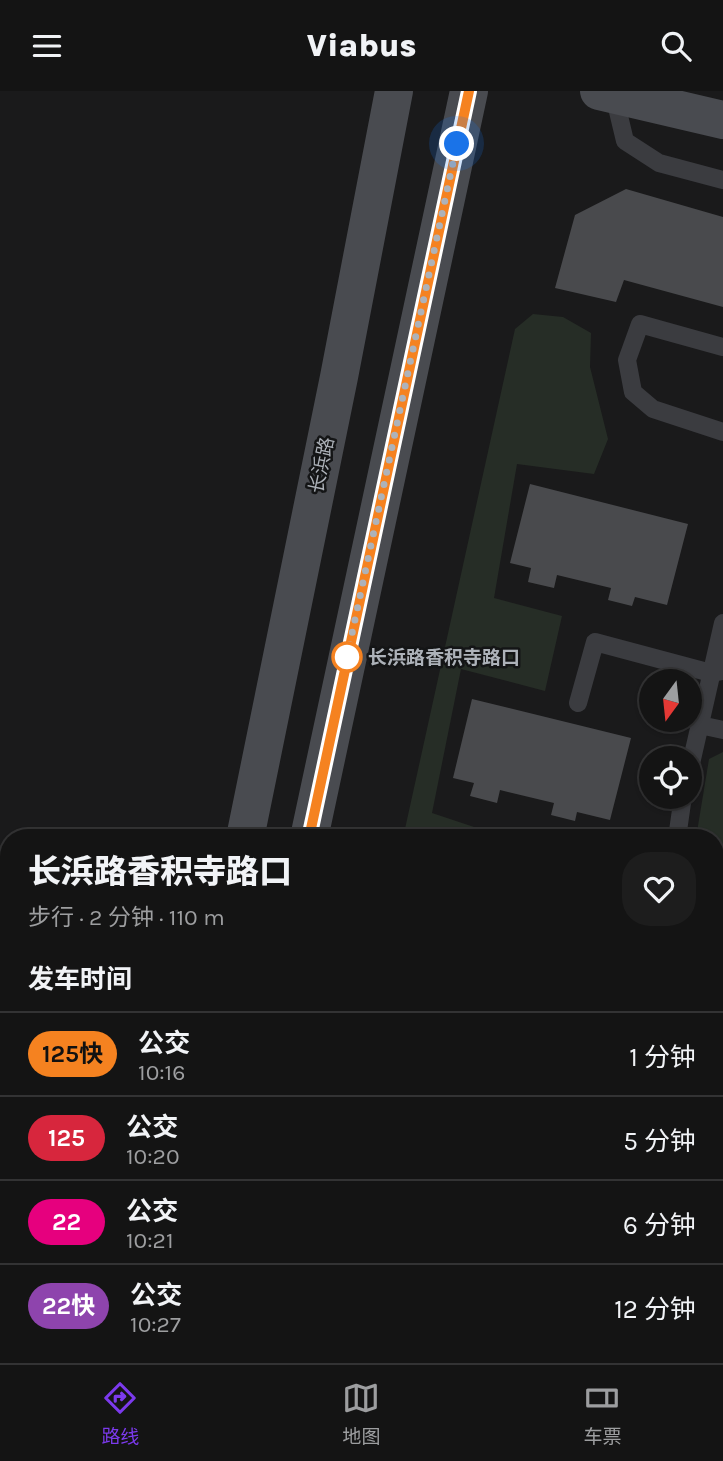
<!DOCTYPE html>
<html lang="zh">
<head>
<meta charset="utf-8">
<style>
	body { margin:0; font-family:Karla,"Noto Sans SC",sans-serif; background:#1d1d1d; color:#f1f3f6; height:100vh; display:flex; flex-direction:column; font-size:26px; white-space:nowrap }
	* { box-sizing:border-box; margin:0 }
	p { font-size:23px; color:#9d9ea0 }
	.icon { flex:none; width:38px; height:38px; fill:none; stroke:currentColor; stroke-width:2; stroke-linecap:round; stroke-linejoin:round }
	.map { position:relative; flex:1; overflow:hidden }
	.sheet { position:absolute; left:0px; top:738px; width:724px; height:534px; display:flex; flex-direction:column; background:#141414; border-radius:28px 28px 0 0; box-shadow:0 2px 5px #0004,0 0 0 2px #333334 }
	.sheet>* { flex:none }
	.badge { padding:0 14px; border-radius:23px; font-size:24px; line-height:46px }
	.needle { width:46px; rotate:195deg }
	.tools { position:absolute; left:639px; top:578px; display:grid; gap:14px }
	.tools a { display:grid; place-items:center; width:63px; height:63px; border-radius:50%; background:#141414; box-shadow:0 2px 5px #0004,0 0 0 2px #333334; font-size:35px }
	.you { position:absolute; width:35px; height:35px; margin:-18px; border:5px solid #fff; border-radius:50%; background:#1a73e8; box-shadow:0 0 0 10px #1a73e833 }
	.map>.badge { position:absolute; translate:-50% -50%; box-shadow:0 0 0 4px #fff }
	h2 { padding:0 28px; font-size:26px; line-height:63px }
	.round { display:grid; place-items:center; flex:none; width:74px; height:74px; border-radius:28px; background:#1d1d1d }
	.head { display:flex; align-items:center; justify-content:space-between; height:119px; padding:0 28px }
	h1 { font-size:33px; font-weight:800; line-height:52px }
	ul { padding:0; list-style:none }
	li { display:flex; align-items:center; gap:21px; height:84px; padding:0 28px; border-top:2px solid #333334 }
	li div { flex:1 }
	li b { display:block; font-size:26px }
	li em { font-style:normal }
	li .badge { min-width:77px; font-weight:700; text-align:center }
	header { display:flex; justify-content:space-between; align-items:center; height:91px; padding:0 28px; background:#141414; font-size:32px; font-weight:800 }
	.tab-bar { display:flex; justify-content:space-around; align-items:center; height:98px; border-top:2px solid #333334; background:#141414; font-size:19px; color:#9d9ea0 }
	.tab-bar a { display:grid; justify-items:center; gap:4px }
	.tab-bar .selected { color:#7c3aed }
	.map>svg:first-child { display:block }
</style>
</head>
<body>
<header><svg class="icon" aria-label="menu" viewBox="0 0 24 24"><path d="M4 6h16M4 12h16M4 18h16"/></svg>Viabus<svg class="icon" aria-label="search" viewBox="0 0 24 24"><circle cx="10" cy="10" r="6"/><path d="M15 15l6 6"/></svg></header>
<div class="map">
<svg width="723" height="1272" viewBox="0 0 723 1272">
	<rect width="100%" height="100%" fill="#1a1a1b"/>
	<path fill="#262d26" d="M533,223L563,226L591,242L590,276L608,348L594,383L517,373L494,507L562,525L545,600L461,578L432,722L477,737L475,747H403L515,238Z
		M723,661V821L716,817V747H696L709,668Z
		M0,864L9,867V1169L0,1167Z
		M716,890L723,892V938L716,936Z
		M723,1154V1206L716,1205V1160Z
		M375,1264H507L505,1272H408Z"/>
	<path fill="#494a4d" d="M626,98L723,126V216L624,189L616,211L555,197L575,124Z
		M530,393L688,433L667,514L635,506L632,515L608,509L611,497L557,484L554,497L528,491L531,477L510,472Z
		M472,608L631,647L610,729L577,721L575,730L551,724L554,712L500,699L497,712L470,705L474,692L453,687Z
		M716,950L723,952V1038L716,1036Z
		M723,1237V1272H610L612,1264H716V1240Z
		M321,1264L353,1271V1272H319Z"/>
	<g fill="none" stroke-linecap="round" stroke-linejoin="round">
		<path stroke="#3b3c40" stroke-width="18" d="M614,4L625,50L659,72L723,89
			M723,256L640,233L627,269L633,301L653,318L723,341
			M578,612L595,551L711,582L723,580
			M700,634L723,639
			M690,677L723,532
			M677,747L683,705"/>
		<path stroke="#3b3c40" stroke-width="33" d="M0,813L9,815
			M716,852L723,854
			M716,1120L723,1115
			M570,1272L576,1264"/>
		<path stroke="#494b50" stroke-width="38" d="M599,0L723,29
			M245,747L339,286L394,0
			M309,747L469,0
			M131,1272L132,1264
			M203,1272L205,1264"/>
	</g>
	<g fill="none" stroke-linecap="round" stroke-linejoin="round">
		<defs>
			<path id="line" d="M309,747L469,0"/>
		</defs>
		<use href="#line" stroke="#fff" stroke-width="16"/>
		<use href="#line" stroke="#f58220" stroke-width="10"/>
		<path stroke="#adb2b9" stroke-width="7" stroke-dasharray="0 12.6" d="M347,566L457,53"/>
	</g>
	<circle fill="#fff" stroke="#f58220" stroke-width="3.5" cx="347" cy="566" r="14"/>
	<g text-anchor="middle" stroke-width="5" stroke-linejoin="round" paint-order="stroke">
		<g font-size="19" fill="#adb2b9" stroke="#141516">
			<text transform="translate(321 374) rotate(-78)" y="7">长浜路</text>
		</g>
		<g font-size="19" font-weight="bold" fill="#adb2b9" stroke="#141516" text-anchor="start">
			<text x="368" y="573">长浜路香积寺路口</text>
		</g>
	</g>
</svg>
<div class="tools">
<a><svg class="needle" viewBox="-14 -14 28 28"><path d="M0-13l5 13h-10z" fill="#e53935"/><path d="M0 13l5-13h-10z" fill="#9d9ea0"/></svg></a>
<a><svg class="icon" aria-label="locate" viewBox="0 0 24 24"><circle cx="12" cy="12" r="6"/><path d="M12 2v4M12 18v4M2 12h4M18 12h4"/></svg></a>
</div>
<div class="you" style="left:457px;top:53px"></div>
<section class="sheet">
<div class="head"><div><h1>长浜路香积寺路口</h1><p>步行 · 2 分钟 · 110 m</p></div><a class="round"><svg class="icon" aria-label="heart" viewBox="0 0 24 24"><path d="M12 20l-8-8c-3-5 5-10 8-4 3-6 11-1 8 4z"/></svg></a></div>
<h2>发车时间</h2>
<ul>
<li><span class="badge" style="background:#f58220;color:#111">125快</span><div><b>公交</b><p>10:16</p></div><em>1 分钟</em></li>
<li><span class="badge" style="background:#d7263d;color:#fff">125</span><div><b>公交</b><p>10:20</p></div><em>5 分钟</em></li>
<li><span class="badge" style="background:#e6007e;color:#fff">22</span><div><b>公交</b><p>10:21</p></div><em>6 分钟</em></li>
<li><span class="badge" style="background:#8e44ad;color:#fff">22快</span><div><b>公交</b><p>10:27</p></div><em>12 分钟</em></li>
</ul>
</section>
</div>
<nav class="tab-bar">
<a class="selected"><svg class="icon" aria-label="directions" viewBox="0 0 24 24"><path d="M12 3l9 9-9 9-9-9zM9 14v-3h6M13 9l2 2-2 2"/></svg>路线</a>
<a><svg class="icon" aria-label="map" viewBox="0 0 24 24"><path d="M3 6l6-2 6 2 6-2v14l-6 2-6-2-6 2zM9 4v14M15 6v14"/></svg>地图</a>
<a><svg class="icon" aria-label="tickets" viewBox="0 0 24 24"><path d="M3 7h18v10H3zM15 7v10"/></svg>车票</a>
</nav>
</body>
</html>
